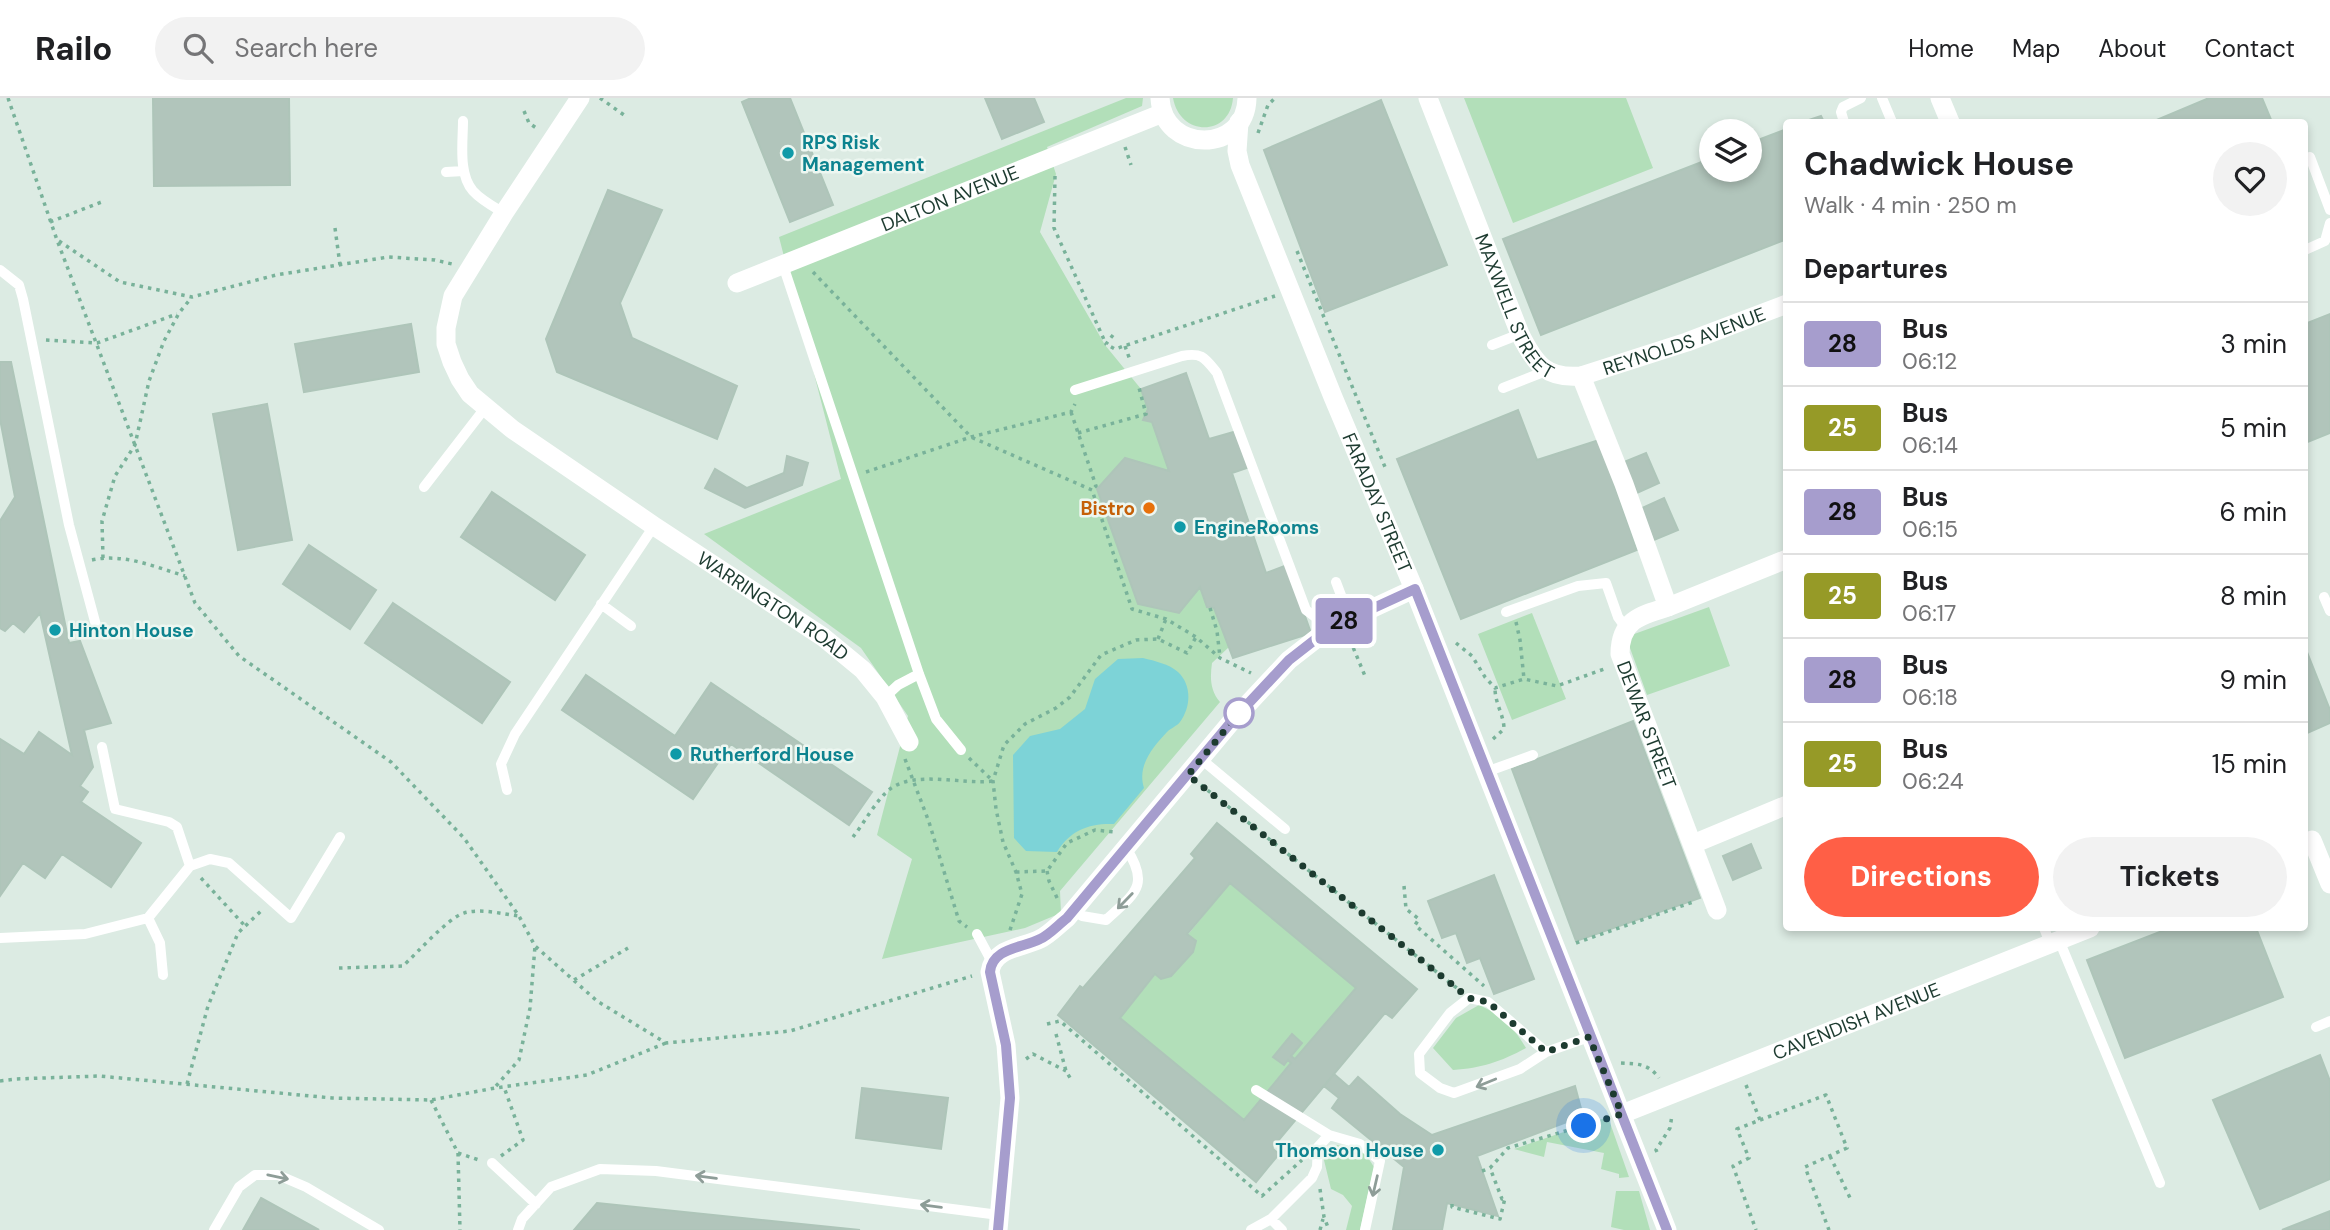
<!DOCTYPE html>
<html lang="en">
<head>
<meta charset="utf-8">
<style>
	body { margin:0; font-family:"DM Sans",sans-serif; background:#f2f2f2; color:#202124; height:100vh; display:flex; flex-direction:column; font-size:26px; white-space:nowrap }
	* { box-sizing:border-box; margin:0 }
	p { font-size:23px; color:#757577 }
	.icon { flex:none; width:38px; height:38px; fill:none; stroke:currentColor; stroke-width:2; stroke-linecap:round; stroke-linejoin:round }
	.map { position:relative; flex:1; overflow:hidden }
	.side { position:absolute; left:1783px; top:21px; width:525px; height:812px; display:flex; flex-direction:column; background:#fff; border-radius:7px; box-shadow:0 4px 10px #0003 }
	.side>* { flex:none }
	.badge { padding:0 14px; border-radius:5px; font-size:24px; line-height:46px }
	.buttons { position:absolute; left:1699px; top:21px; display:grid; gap:14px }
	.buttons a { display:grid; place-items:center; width:63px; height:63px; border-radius:50%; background:#fff; box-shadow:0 4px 10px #0003; font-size:35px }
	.you { position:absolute; width:35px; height:35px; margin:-18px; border:5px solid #fff; border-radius:50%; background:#1a73e8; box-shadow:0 0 0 10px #1a73e833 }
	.map>.badge { position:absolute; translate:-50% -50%; box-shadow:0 0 0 4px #fff }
	h2 { padding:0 21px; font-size:26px; line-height:63px }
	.round { display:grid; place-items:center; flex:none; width:74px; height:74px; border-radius:37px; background:#f2f2f2 }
	.overview { display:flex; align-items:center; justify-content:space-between; height:119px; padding:0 21px }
	h1 { font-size:33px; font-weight:700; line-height:52px }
	.button { display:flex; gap:14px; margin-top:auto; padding:14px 21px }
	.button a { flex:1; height:80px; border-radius:42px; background:#ff5f46; color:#fff; font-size:28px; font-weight:700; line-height:80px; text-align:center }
	.button a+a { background:#f2f2f2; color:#202124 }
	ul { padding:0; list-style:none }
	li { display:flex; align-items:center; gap:21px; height:84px; padding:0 21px; border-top:2px solid #e0e0e0 }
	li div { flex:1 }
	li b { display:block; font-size:26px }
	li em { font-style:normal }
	li .badge { min-width:77px; font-weight:700; text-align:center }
	header { display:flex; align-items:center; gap:42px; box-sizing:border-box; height:98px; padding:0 35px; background:#fff; border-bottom:2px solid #e0e0e0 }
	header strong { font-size:33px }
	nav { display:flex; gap:38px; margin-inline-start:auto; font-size:24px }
	.search { width:490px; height:63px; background:#f2f2f2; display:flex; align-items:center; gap:18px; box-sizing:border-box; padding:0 24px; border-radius:38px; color:#757577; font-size:26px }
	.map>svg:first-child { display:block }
</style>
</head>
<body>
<header>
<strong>Railo</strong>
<div class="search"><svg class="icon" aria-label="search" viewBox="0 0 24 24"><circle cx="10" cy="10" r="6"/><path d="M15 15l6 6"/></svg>Search here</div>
<nav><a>Home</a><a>Map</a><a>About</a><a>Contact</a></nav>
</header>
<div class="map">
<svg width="2330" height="1132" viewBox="0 0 2330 1132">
	<rect width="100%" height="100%" fill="#dcebe3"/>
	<path fill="#b2dfb9" d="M1126,0H1143L1142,8L1047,49L1056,76L1040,134L1105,247L1141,291L1148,311L1143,322L1152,324L1169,373L1125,361L1097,391L1138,506L1179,515L1200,489L1207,509L1214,510L1229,549L1212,565C1210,580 1210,592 1220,604L1060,793L1061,815L1025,830L882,861L912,761L877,737L908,618L861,550L704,436L841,381L779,139Z
		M1173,0H1233C1230,39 1180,39 1173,0Z
		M1464,0H1626L1653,70L1513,125Z
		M1709,509L1730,568L1647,597L1626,539Z
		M1532,515L1566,601L1512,622L1478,536Z
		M1230,785L1356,890L1295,961L1291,958L1302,945L1292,937L1274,959L1283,967L1288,962L1291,965L1244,1022L1120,920Z
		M1479,907C1503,918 1512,927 1526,950C1500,964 1482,970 1453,972L1433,950L1456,920Z
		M1608,1019L1629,1079L1619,1080V1076L1601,1071L1604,1055L1547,1044L1544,1059L1514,1051Z
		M1337,1047L1363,1052L1374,1069L1360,1132H1346L1352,1108L1343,1097L1331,1091L1323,1058Z
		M1616,1093H1639L1650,1132H1624L1611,1129Z"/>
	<path fill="#7dd3d7" d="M1143,560C1155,563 1169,566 1178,574C1192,587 1191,609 1180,624C1177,628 1171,630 1167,634C1152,650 1137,668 1144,690L1114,726C1090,725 1070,732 1057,754L1026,753L1014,740L1013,657L1030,638L1060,631L1085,611L1095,581L1118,561Z"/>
	<path fill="#b1c5bb" stroke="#aec5b9" stroke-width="2" fill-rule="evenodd" d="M153,0H289L290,87L154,88Z
		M751,0H790L833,107L790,124L742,4Z
		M985,0H1034L1044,24L1002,41Z
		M2209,0H2262L2272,24H2152Z
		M1381,2L1447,167L1325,214L1264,52Z
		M1821,18L1824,24H1803Z
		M1787,31V141L1541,237L1503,141L1712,60V72H1750V45Z
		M608,92L662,112L620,205L632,240L737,288L717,341L557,274L546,241Z
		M2330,216V335L2305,345V226Z
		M411,226L419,274L304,294L295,246Z
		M0,264H11L69,545L80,543L111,625L84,632L93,669L80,688L88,694L81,704L141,745L111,789L62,756L45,780L23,765L0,798V641L24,656L39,634L72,657L40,515L24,534L13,525L5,533L0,530V423L15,399L0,321Z
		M1186,275L1209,341L1237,333L1250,369L1232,375L1266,475L1287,467L1311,535L1233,560L1214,510L1207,509L1200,489L1179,515L1138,506L1097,391L1125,360L1169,373L1152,324L1143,322L1148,311L1141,291Z
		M267,306L292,442L238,452L213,316Z
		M1518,312L1537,362L1599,342L1637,452L1461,521L1397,361Z
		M1646,355L1659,385L1637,395L1624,364Z
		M787,358L808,365L802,387L745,410L705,390L715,371L747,390L784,375Z
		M492,394L585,457L555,502L461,439Z
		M1664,400L1678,432L1654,442L1640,411Z
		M309,447L376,492L350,531L283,486Z
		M393,505L510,584L482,625L365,545Z
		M2305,549L2330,612V625L2305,636Z
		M586,577L675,638L711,585L872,694L849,727L731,646L693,701L562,612Z
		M1633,623L1700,800L1576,843L1512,671Z
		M1217,725L1417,891L1392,920L1385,915L1272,1050L1279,1056L1256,1084L1058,917L1080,888L1083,890L1195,760L1191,756ZM1230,785L1356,890L1295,961L1291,958L1302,945L1292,936L1273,959L1284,967L1288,962L1291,965L1244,1022L1120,920L1155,876L1161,881L1171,878L1193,854L1196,843L1187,836Z
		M1751,746L1761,770L1733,782L1723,758Z
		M1494,777L1534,881L1494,896L1480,860L1467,865L1456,835L1442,840L1428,803Z
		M2170,830H2256L2283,899L2125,960L2087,862Z
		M2320,957L2330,983V1081L2260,1111L2213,1002Z
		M1334,976L1349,989L1358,979L1400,1016L1432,1037L1575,988L1583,1018L1477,1058L1498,1118L1447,1105L1442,1132H1393L1404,1069L1332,1010L1339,1000L1324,988Z
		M862,990L948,1000L941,1051L856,1040Z
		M261,1100L319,1132H243Z
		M597,1105L860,1132H574Z
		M2330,1113V1132H2282Z"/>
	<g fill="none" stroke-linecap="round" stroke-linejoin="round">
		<path stroke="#79b29a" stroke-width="3.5" stroke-dasharray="3.5 5" stroke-linecap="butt" d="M8,0L57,142L195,505L239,558L391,664L464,740L519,818L535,848L597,903L666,945L790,933L972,878
			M600,0L624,17
			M524,13L529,25L539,32
			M1258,35L1268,7L1275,0
			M1125,49L1131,67
			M1055,78L1054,130L1106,246
			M50,124L104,103
			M335,130L340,167
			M59,143L120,184L192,199L276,177L388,159L435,162L452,166
			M1297,153L1385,369
			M813,174L971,339L1092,392L1132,511L1166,521L1196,539L1220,560L1251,575
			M1113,237L1106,246L1115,251L1275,198
			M46,242L97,245L177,216
			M1125,248L1130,262
			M1071,314L1096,388L1092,392
			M1078,335L1146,316L1138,286
			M866,374L971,339L1071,314L1075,306
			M103,460L102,423L115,378L135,347L149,283L164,243L179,215L192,199
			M92,462C124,455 155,469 185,478
			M1210,510L1217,533L1220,559
			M1516,524L1520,542L1524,581
			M1158,541L1166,521
			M1350,542L1365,578
			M1456,545L1472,558L1485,579L1495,590L1524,581L1557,588L1607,570
			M1493,641L1504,631C1504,617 1495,606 1495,590
			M969,660L993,683
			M905,661L929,724L959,823L967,829
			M1201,687L1458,891
			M853,739C864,725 877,701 890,691C915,672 963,687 993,683
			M1047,773L1049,783L1059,804
			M1016,774L1047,773L1067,745L1095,732L1115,734
			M201,780L245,828
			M1404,788L1406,811L1419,821L1415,827L1484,888
			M1010,832L1022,796L1016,774L1003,744L996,711L993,683L1004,647L1025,626L1056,610L1070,599L1101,557L1136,542L1158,541L1187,555L1196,539
			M1576,845L1693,804
			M339,870L403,868C416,856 449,819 464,815C481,810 502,816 519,818
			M574,882L628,850
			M1047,926L1060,923L1262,1098L1302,1062
			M1056,936L1066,973L1072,983
			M1026,961L1033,956L1066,973
			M1621,965C1637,966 1648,965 1659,980
			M0,983L16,981L99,978L332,1000L431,1002L495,990L587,977L666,945
			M187,986L208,908L238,835L262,812
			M1746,987L1760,1022L1737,1031L1749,1060L1733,1068L1756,1132
			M496,988L519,962L530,910L535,848
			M431,1002L458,1055L460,1132
			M1760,1022L1826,997L1847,1050L1805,1069L1829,1132
			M1657,1054L1656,1052L1670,1030L1672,1017
			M458,1055L479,1062
			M501,1058L523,1042L504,989
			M1830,1058L1851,1102
			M1482,1073L1490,1070L1508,1050L1606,1021
			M1320,1091L1324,1119L1329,1132
			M1452,1106V1109L1500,1121L1505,1100L1502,1101L1490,1070
			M1320,1132L1323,1121"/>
		<path stroke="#fff" stroke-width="10" d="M1882,0L1892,24
			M463,23C463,44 458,76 473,93C481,102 494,109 504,115
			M1844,24L1841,14L1843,9L1861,0
			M2310,59L2330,112
			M446,74L464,73
			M2305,152L2325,143L2330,125
			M783,167L919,576L936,621L961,652
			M0,172L19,187L23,201L69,427L97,531
			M1492,247L1520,236
			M1503,290L1546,273
			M1075,292L1182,258C1202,254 1205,260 1217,275L1306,512L1330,530
			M424,389L485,310
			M1336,484L1350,521
			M2324,499L2330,513
			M601,506L631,528
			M1506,514L1578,488L1606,485L1618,519L1626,530
			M885,599L898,587L919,576
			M102,649L115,711L169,724L177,729L190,768
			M1201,661L1285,731
			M1486,674L1533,657
			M507,692L501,666L515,636L654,428
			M1074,812L1082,818L1106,822C1134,796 1151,788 1126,750
			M148,820L160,845L163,877
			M2044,830L2050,845
			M977,836L992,864
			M0,840L85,836L148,820L190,768L210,761L229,765L291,820L340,739
			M2059,842L2160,1085
			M2316,929L2330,923
			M1546,954L1488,904L1469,900L1450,915L1419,956L1420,975L1440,990L1454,995L1520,971L1546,954L1589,939
			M1256,992L1329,1037
			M492,1065L536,1106
			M1271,1121L1282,1132
			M214,1132L239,1089L255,1077H278L306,1089L379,1132
			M518,1132L522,1121L551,1089L600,1071L656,1073L999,1117
			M1251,1132L1271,1121L1312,1080L1317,1069L1318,1049L1329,1037L1360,1046L1380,1063L1365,1132"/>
		<g stroke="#fff" stroke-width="19">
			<path id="s1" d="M580,0L504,115L453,198L446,230V246L452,264L460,281L470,296L512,331L654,428L823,539L863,572L885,599L909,644"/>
			<path d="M1160,0C1163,56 1246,56 1247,0"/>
			<path id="s2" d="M1428,0L1520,236C1535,266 1546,281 1581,278L1687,244L1787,206"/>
			<path d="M1940,0L1950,24"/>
			<path id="s3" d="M1239,24L1237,53L1240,67L1333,299L1414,491L1667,1132"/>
			<path id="s4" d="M737,185L1163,15"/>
			<path id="s5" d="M1581,278L1624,386L1668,509C1641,517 1620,522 1620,556L1717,812"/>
			<path d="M1668,509L1787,461"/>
			<path d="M2312,742L2330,786"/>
			<path d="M1693,746L1787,707"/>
			<path id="s6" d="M1622,1016L2090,830"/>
			<path d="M998,1132L1010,1000L1006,947L990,874C993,850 1022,850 1040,841C1049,837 1058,827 1067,820L1232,623L1289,562L1330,530L1414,491"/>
		</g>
	</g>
	<defs><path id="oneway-shaft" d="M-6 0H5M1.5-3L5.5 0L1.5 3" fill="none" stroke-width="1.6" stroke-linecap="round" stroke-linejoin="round" transform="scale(1.75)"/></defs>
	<g stroke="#8e9d98">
		<use href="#oneway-shaft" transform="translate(1125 803) rotate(134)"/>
		<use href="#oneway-shaft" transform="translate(1486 985) rotate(158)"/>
		<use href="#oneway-shaft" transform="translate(278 1079) rotate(12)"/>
		<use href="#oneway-shaft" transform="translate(706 1079) rotate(-173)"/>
		<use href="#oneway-shaft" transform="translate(1375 1088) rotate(103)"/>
		<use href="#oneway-shaft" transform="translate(931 1108) rotate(-173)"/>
	</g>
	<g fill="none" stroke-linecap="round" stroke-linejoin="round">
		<defs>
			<path id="line" d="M998,1132L1010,1000L1006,947L990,874C992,850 1022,850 1040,841C1049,837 1058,827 1067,820L1232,623L1289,562L1330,530L1415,491L1667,1132"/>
		</defs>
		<use href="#line" stroke="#fff" stroke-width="16"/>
		<use href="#line" stroke="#a69dcd" stroke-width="10"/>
		<path stroke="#1d3b30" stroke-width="7" stroke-dasharray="0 12.6" d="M1239,615L1188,677L1469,900L1488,904L1546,954L1589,939L1622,1016L1584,1028"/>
	</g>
	<g fill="#0f9aa8" stroke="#edf7f1" stroke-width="2.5">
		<circle cx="788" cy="55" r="7"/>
		<circle cx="1180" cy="429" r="7"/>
		<circle cx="55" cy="532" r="7"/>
		<circle cx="676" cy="656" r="7"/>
		<circle cx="1438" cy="1052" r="7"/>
	</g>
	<circle fill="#e8710a" stroke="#edf7f1" stroke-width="2.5" cx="1149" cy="410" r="7"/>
	<circle fill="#fff" stroke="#a69dcd" stroke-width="3.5" cx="1239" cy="615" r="14"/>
	<g text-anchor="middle" stroke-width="5" stroke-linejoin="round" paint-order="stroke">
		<g font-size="19" font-weight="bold" fill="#0d838f" stroke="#edf7f1" text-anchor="start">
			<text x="802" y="51">RPS Risk<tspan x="802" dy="22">Management</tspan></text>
			<text x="1194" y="436">EngineRooms</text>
			<text x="69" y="539">Hinton House</text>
			<text x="690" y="663">Rutherford House</text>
			<text x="1424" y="1059" text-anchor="end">Thomson House</text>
		</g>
		<g font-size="19" fill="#1d3b30" stroke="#edf7f1">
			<text dy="7" stroke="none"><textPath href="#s4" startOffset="229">DALTON AVENUE</textPath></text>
			<text dy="7" stroke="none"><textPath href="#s2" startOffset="226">MAXWELL STREET</textPath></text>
			<text dy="7" stroke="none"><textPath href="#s2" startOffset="443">REYNOLDS AVENUE</textPath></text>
			<text dy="7" stroke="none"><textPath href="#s3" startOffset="408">FARADAY STREET</textPath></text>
			<text dy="7" stroke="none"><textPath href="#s1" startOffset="710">WARRINGTON ROAD</textPath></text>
			<text dy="7" stroke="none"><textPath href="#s5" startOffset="397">DEWAR STREET</textPath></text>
			<text dy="7" stroke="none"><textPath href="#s6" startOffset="252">CAVENDISH AVENUE</textPath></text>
		</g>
		<g font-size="19" font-weight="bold" fill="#c56008" stroke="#edf7f1" text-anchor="end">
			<text x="1135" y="417">Bistro</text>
		</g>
	</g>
</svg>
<div class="buttons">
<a><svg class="icon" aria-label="layers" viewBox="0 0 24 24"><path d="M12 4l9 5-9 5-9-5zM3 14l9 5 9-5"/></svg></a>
</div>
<div class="you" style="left:1584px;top:1028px"></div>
<b class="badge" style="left:1344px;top:523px;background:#a69dcd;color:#111">28</b>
<section class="side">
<div class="overview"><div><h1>Chadwick House</h1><p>Walk · 4 min · 250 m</p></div><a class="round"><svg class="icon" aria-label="heart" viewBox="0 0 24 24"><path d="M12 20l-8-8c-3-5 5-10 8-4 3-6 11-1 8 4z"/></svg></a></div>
<h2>Departures</h2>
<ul>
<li><span class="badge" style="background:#a69dcd;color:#111">28</span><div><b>Bus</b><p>06:12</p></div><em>3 min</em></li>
<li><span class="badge" style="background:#969a27;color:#fff">25</span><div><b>Bus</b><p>06:14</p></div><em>5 min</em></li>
<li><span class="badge" style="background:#a69dcd;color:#111">28</span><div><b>Bus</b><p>06:15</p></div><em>6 min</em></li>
<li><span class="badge" style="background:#969a27;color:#fff">25</span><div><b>Bus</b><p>06:17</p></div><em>8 min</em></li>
<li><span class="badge" style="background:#a69dcd;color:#111">28</span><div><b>Bus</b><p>06:18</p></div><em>9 min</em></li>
<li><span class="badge" style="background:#969a27;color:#fff">25</span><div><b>Bus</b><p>06:24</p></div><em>15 min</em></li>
</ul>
<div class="button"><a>Directions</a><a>Tickets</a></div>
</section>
</div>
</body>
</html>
